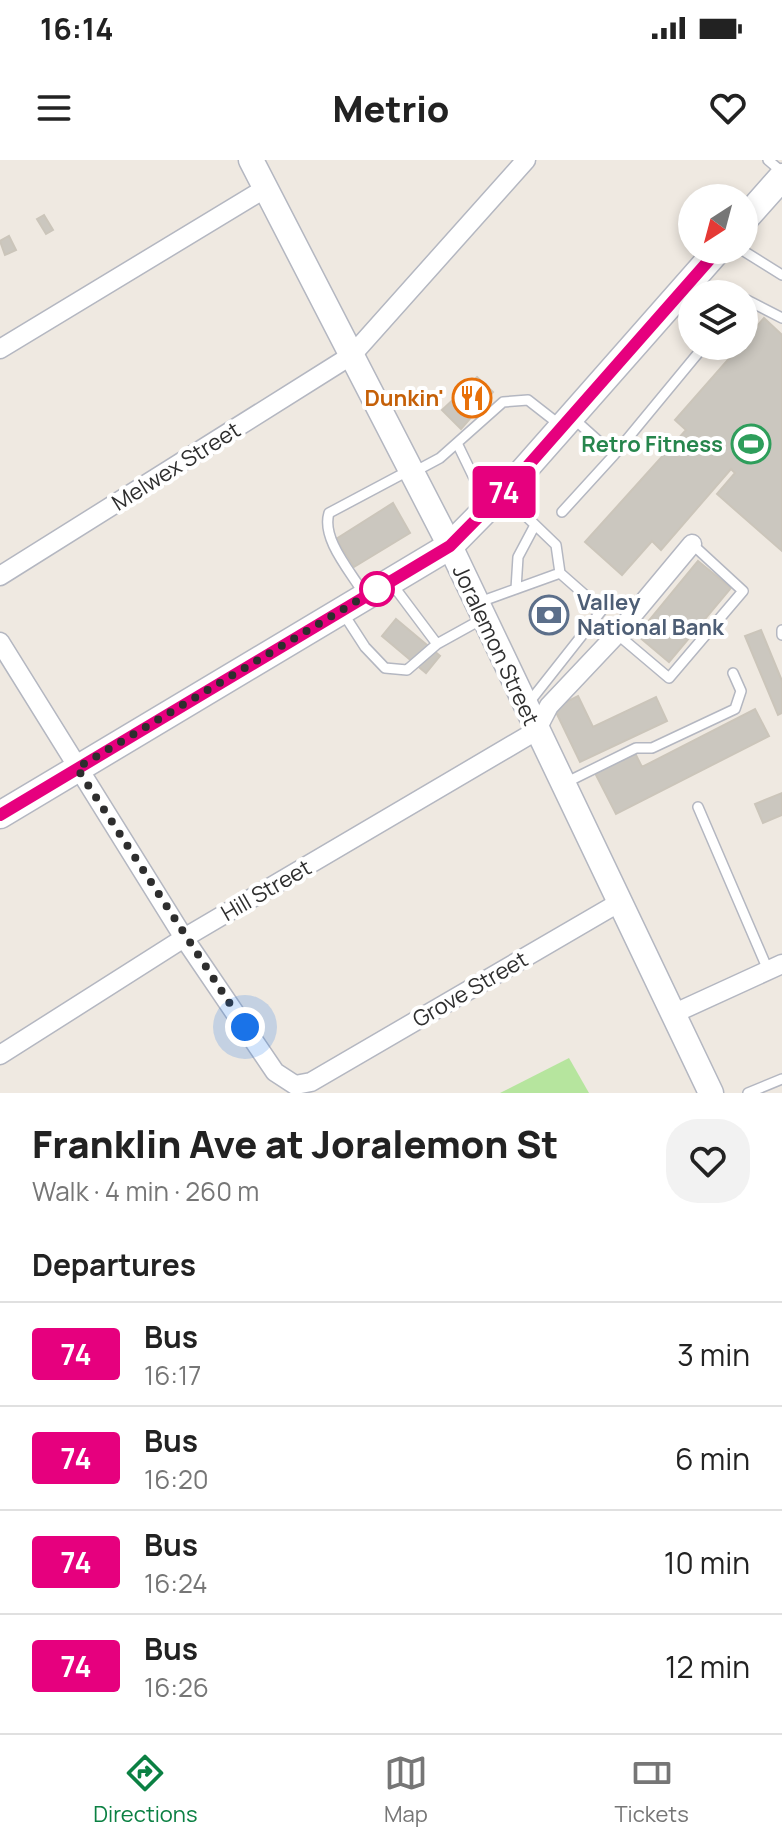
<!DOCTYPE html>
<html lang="en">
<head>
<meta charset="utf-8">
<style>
	body { margin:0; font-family:Manrope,sans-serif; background:#f2f2f2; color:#222; height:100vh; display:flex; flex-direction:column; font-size:30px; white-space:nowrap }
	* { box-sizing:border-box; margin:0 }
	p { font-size:26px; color:#767676 }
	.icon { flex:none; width:44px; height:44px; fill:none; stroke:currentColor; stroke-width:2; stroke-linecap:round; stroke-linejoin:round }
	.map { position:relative; height:933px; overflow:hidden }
	.sheet { display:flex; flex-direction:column; background:#fff; flex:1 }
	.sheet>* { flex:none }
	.badge { padding:0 16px; border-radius:6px; font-size:28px; line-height:52px }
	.needle { width:52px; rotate:216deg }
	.tools { position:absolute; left:678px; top:24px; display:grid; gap:16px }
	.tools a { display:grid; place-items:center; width:80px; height:80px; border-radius:50%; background:#fff; box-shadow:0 4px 12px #0003; font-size:40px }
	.you { position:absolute; width:40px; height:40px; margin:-20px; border:6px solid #fff; border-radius:50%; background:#1a73e8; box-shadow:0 0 0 12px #1a73e833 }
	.map>.badge { position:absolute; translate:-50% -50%; box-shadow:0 0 0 4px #fff }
	h2 { padding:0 32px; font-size:30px; line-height:72px }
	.round { display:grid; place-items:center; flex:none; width:84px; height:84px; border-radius:32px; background:#f2f2f2 }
	.overview { display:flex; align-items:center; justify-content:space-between; height:136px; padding:0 32px }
	h1 { font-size:38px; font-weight:800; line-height:60px }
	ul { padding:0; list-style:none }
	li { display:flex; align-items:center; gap:24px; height:104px; padding:0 32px; border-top:2px solid #e0e0e0 }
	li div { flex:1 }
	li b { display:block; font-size:30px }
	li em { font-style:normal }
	li .badge { min-width:88px; font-weight:700; text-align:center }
	.status { display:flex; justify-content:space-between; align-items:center; height:56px; padding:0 40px; background:#fff; direction:ltr }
	.status svg { height:22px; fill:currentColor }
	header { display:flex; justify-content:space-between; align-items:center; height:104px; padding:0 32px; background:#fff; font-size:36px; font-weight:800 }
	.tabs { display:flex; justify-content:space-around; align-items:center; height:112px; border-top:2px solid #e0e0e0; background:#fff; font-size:22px; color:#767676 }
	.tabs a { display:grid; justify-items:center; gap:4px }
	.tabs .on { color:#0b8043 }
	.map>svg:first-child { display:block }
</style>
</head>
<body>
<div class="status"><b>16:14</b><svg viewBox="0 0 49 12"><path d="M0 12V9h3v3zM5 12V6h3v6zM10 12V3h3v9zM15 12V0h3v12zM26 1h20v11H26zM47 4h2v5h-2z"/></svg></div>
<header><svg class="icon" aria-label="menu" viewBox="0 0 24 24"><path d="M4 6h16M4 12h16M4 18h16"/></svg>Metrio<svg class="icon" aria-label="heart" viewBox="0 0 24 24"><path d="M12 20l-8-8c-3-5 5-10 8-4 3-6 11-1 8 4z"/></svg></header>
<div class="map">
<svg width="782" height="933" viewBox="0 0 782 933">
	<rect width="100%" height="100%" fill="#efe9e1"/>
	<path fill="#b6e59e" d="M569,898L589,933H500Z"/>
	<path fill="#cbc7bf" stroke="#cbc5ba" stroke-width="2" d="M44,55L53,70L46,74L37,59Z
		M9,76L16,90L5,95L0,81Z
		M764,158L782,175V391L717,334L735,313L731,309L661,390L652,381L622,415L585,382L686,270L675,260L740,186H744V181Z
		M477,217L493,232L461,269L442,250Z
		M393,343L410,373L354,407L336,379Z
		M698,401L731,428L669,502L637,475Z
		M396,459L440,496L426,513L382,476Z
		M761,470L782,521V553L778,555L745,476Z
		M578,536L593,567L656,537L667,561L580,602L554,548Z
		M755,549L769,576L616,654L595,613L635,593L642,607Z
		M782,633V655L763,663L755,644Z"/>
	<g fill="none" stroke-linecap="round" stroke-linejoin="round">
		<defs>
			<path id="service" d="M768,0L782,12
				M742,90L782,115
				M744,143L747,140L782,158
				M574,259L614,295L704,186
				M457,283L487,345
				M412,313L440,298L503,242L528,240L560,265
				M503,334L556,385L560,413L602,450L527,545
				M562,352L614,295
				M392,424L437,484
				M516,429L518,397L535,365
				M364,434C351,412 321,379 329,353L408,311
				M477,443L560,413
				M343,453L365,487L385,508L407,510L437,484L484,458
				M782,470V475
				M617,474L669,518L743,431L692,384
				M565,623L636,588H652L735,549L741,531L733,513
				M698,647L768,810
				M748,933L782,919"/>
			<path id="minor" d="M0,189L266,28
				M0,416L352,195L526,0
				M0,482L184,778L275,912L295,925L311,922L620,742
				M675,853L782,804
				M0,895L184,778L536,571L549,546L617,474L692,384"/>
			<path id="tertiary" d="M251,0L450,386L711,933"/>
			<path id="secondary" d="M744,60L782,17
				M0,655L450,386L518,317L718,90"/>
		</defs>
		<use href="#service" stroke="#b4b7c1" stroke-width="12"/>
		<use href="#minor" stroke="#b4b7c1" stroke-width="21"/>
		<use href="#tertiary" stroke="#b4b7c1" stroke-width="27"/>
		<use href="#secondary" stroke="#b4b7c1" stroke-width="29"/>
		<use href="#service" stroke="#fff" stroke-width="9"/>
		<use href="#minor" stroke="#fff" stroke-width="18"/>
		<use href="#tertiary" stroke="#fff" stroke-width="24"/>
		<use href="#secondary" stroke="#fff" stroke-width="26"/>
	</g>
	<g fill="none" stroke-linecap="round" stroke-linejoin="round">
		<defs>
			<path id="line" d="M0,655L450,386L518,317L718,90"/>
		</defs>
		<use href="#line" stroke="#fff" stroke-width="18"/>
		<use href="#line" stroke="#e6007e" stroke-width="12"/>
		<path stroke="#2e2e2e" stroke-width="8" stroke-dasharray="0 14.4" d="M245,867L77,608L377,429"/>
	</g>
	<defs>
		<symbol id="restaurant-ring" viewBox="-11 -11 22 22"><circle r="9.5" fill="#fff" stroke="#e8710a" stroke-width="1.5"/><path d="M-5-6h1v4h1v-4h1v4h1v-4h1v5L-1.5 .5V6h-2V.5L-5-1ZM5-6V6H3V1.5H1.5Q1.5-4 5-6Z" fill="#e8710a"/></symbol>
		<symbol id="stadium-ring" viewBox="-11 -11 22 22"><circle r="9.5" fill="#fff" stroke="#2e9e5b" stroke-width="1.5"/><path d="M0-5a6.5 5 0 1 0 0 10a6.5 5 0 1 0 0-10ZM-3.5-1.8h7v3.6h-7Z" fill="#2e9e5b"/></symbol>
		<symbol id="bank-ring" viewBox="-11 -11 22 22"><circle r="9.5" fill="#fff" stroke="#5c6f8a" stroke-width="1.5"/><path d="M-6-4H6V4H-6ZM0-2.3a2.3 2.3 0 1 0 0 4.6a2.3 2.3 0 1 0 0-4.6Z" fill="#5c6f8a"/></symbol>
	</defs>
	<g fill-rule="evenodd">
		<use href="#restaurant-ring" x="450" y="216" width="44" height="44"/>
		<use href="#stadium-ring" x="729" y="262" width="44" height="44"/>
		<use href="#bank-ring" x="527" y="433" width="44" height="44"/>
	</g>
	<circle fill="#fff" stroke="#e6007e" stroke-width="4" cx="377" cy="429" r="16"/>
	<g text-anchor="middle" stroke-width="8" stroke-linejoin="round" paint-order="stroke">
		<g font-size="22" font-weight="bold" fill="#c56008" stroke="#fff" text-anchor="end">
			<text x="444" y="246">Dunkin'</text>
		</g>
		<g font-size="22" font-weight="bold" fill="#27864d" stroke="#fff" text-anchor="end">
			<text x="723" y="292">Retro Fitness</text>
		</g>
		<g font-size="22" fill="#2e2e2e" stroke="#fff">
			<text transform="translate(176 306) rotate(-32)" y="8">Melwex Street</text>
			<text transform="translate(496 485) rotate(65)" y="8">Joralemon Street</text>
			<text transform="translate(266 730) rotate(-30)" y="8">Hill Street</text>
			<text transform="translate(470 829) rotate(-30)" y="8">Grove Street</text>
		</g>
		<g font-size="22" font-weight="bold" fill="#4e5e75" stroke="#fff" text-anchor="start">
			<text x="577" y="450">Valley<tspan x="577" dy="25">National Bank</tspan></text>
		</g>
	</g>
</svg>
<div class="tools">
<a><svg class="needle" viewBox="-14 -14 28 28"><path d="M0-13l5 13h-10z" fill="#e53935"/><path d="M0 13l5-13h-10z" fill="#767676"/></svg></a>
<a><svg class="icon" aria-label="layers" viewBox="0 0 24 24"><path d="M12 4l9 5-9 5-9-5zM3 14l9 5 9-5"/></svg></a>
</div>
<div class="you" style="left:245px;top:867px"></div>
<b class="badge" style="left:504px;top:332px;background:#e6007e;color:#fff">74</b>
</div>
<section class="sheet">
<div class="overview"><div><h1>Franklin Ave at Joralemon St</h1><p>Walk · 4 min · 260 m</p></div><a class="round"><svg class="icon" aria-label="heart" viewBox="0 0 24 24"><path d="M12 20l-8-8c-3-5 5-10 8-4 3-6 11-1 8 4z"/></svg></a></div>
<h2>Departures</h2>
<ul>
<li><span class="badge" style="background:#e6007e;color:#fff">74</span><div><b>Bus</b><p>16:17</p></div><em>3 min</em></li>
<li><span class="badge" style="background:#e6007e;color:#fff">74</span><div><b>Bus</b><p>16:20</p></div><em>6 min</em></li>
<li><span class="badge" style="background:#e6007e;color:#fff">74</span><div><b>Bus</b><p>16:24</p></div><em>10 min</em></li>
<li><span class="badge" style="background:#e6007e;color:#fff">74</span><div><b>Bus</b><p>16:26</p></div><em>12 min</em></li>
</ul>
</section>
<nav class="tabs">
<a class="on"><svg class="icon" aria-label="directions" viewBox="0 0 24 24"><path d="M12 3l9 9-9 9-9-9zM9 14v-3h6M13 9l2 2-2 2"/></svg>Directions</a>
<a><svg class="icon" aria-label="map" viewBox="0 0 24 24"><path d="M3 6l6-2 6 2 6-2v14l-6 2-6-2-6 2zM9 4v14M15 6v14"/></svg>Map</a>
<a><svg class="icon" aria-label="tickets" viewBox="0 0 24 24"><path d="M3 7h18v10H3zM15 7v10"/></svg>Tickets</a>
</nav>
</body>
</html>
